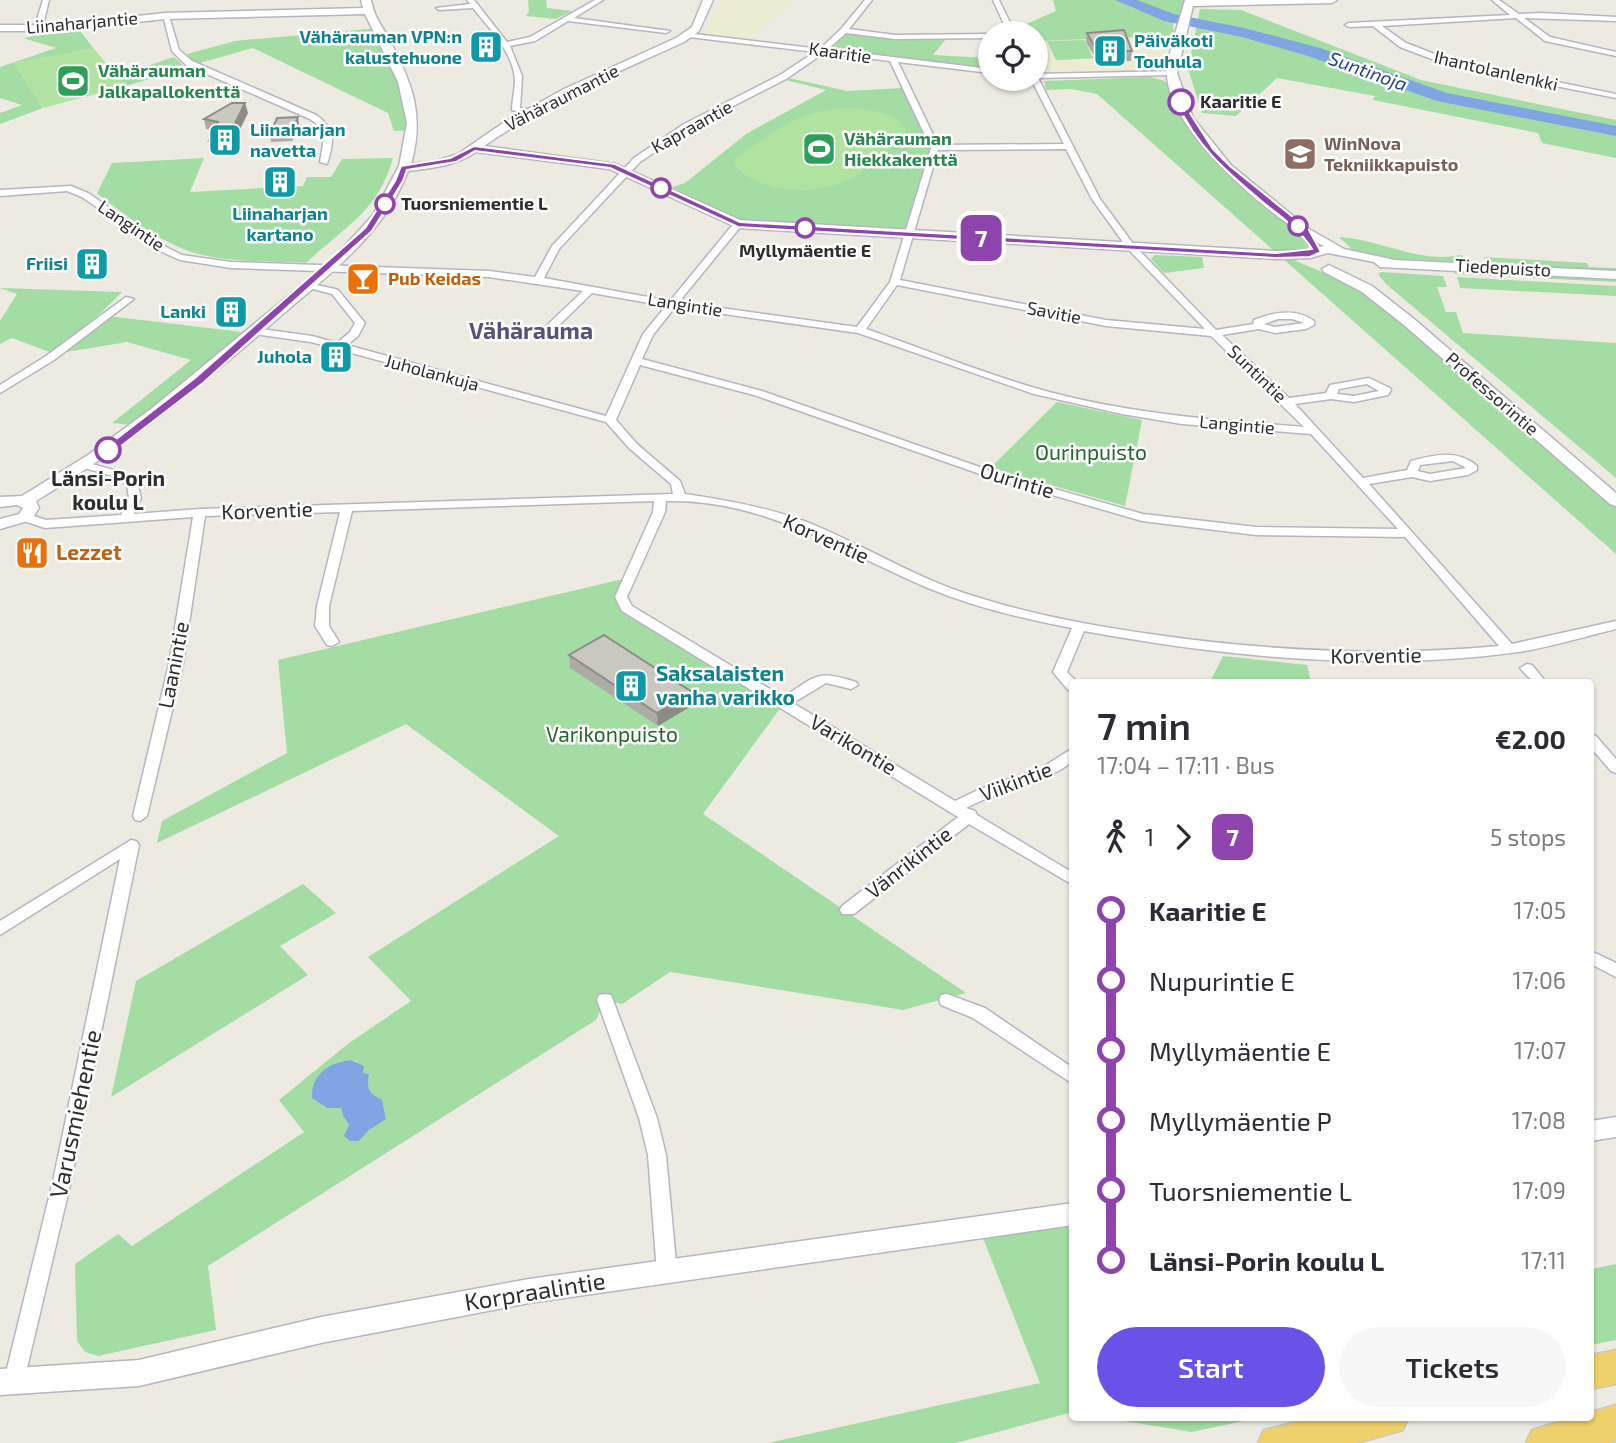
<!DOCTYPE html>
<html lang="en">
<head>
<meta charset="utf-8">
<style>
	body { margin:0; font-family:"Exo 2",sans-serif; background:#f7f7f7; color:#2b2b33; height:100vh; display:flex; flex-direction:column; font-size:26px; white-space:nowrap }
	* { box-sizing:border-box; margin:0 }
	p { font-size:23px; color:#7c7c81 }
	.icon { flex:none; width:38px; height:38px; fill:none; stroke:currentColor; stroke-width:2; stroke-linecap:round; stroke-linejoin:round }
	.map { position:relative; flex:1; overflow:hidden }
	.side { position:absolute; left:1069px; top:679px; width:525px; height:742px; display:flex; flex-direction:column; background:#fff; border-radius:7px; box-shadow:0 2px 5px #0004 }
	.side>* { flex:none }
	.badge { padding:0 14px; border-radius:10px; font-size:24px; line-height:46px }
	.controls { position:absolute; left:978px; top:21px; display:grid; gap:14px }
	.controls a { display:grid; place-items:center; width:70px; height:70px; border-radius:50%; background:#fff; box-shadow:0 2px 5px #0004; font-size:35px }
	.map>.badge { position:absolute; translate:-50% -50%; box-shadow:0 0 0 4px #fff }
	.legs { display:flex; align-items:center; gap:10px; height:77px; padding:0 28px; font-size:23px }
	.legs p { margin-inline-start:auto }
	.headline { display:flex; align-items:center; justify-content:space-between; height:119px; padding:0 28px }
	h1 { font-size:38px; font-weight:600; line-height:52px }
	.primary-button { display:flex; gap:14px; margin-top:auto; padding:14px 28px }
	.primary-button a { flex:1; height:80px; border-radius:42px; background:#6a52e8; color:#fff; font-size:28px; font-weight:600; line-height:80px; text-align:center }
	.primary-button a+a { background:#f7f7f7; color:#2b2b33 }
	ul { padding:0 28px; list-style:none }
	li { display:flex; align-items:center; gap:24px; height:70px; font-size:26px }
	li i { display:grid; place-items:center; width:10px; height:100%; margin:0 9px; background:currentColor }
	li i::after { content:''; width:18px; height:18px; margin:-9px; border:5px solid; border-radius:50%; background:#fff }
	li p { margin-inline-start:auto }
	li:first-child i { background:linear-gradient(#0000 50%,currentColor 0) }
	li:last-child i { background:linear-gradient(currentColor 50%,#0000 0) }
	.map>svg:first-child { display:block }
</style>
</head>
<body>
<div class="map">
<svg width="1616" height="1443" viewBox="0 0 1616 1443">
	<rect width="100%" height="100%" fill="#edebe1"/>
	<path fill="#ececd2" d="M722,0H794L749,41L697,36L716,14Z
		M1174,36L1173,68L1036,71V42Z"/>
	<path fill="#a3dda3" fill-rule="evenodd" d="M528,0H546L547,8L572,11L556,19L526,16L529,12Z
		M1053,0H1117L1133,8L1173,21L1174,36L1036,41V33H1017L1015,29L1056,11Z
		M1124,0H1190L1186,20L1170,18Z
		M1200,9L1241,10L1421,80L1616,120V158L1542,143L1538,133L1373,100L1375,96L1277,78L1236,116L1202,113L1188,69Z
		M78,28L94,49L14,63L43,108L0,124V113L22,105L0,98V67L56,48L23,38Z
		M379,28L413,121L412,130L394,131L388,113L253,48L196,64L187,54L235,41Z
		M850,31L946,39L933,55L990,58V71L827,52Z
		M1085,40L1092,56L1103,58L1056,60L1047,41Z
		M174,57L186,68L126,86L117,76Z
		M1150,77L1165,81L1222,162L1312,244L1296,261L1372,293L1616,504V554L1097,94L1071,89L1046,90L1044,81Z
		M789,78L847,91L902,88L925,132L930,149L906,228L903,230L751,222L726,216L672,187L685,183L746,134L826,90L786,80Z
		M204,158L190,192L303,186L307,177H331L342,159L393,158C378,212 344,227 306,263C270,261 217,263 183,249C152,236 123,214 97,193L112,163Z
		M1339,237C1379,239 1421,264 1460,255L1470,260L1460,262L1365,257L1358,255Z
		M1155,255L1202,257L1204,268L1164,273L1151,259Z
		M1483,257L1587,263L1589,267L1616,268V272L1494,265Z
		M1454,270L1616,278V282L1455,274Z
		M1382,272L1443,276L1447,287H1437L1446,312H1456L1463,333L1616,343V478L1386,284L1378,274Z
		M1457,277L1616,286V296L1460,288Z
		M0,288L122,292L103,311L52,353L12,338L0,344V321L17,294Z
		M108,316L242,332L132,425L112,423L191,360L127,342L66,352Z
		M1057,402L1142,420L1125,506L990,468Z
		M623,579L617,604L635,617L785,707L779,710L703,814L966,993L903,1010L670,972L622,1004L605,1000L596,1020L208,1266L216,1330L98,1356L85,1352L77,1341L75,1264L118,1234L132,1246L304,1132L279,1100L349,1043L411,1001L368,957L559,836L406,724L157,843L162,821L287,753L278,660ZM351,1060L357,1062L363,1074H369C367,1088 368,1095 382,1099L386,1118L369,1130L359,1141L347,1132L349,1125L343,1116L341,1108H327L322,1105L339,1062Z
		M1223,656L1307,665L1311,682H1210Z
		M303,884L336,913L280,946L308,975L111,1097L136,981Z
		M1073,1220V1375L1068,1377L1073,1376V1412L956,1443H768L1040,1383L983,1238Z
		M1616,1264V1340L1591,1345V1269Z
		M1106,1418H1257L1192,1432Z"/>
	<path fill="#b0e3a0" d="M94,49L126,86L43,108L14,63Z
		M854,108C872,111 898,112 906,130L902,138C886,151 869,169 850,179C818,196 762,194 736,167L734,159C779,129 798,109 854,108Z"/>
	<path fill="#7fa6e3" d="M351,1060L364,1066L363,1073L369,1074C367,1087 368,1095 382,1099L386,1119L369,1130L359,1141H350L344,1136L349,1125L343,1116L341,1108H327L312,1098C311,1074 330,1062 351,1060Z"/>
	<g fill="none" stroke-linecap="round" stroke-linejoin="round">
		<path fill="#7fa6e3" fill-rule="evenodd" d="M1115,0H1137L1174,14L1244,28L1320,48L1447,93L1616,126V136L1437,101L1308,56L1242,37L1164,21Z"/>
		<defs>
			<path id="street" d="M43,0H49L42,29L38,31L34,29Z
				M467,0H474L507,42L530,37L595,0H603L574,18L670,31L666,33L568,21L535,41L510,46L522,76L520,108L532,110V114H529L512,110C512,100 515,91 515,81C514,53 490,29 473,8L439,10L436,8L470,4Z
				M865,0H872L849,29L895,35L990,34V38L895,39L846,33L828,49L990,69V73L898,62L938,145L1064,144L1031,79H1036V74L1175,71L1176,73L1172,75L1038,78L1100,199L1134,245L1216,330L1253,324L1254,320C1274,312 1296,308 1314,321V325L1306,329L1275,333L1259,329L1222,335L1289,398L1326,393L1330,385L1369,378L1390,388L1391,390L1388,395L1354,402L1331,399L1295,404L1363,478L1407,470L1411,461C1434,455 1457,449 1477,466V470L1468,475L1430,481L1412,477L1369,484L1512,644L1616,621V629C1583,637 1551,647 1518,652C1375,672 1226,657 1084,631L1067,672L1077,682H1073V691L1068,690L1053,672L1072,628C1024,619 974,607 928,588C843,552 762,498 666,501L665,512L627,597L632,606L783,697C817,676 816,669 856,682L858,685L851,689L826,683L793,703L955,801L980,789L1040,769L1073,748V761C1042,786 1000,789 966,808L975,811L977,815L1073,873V885L969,824L854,914H842L840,910L842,906L958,817L622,611L615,597L653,512L654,501L352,511L329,606V626L339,642L332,646L327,645L315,626L317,606L340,512L205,516L183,664L147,816L140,821L135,820L133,816L169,664L193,517L45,528L21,520L19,517L21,514L25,513L46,520L121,515L129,498L127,485L116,477L81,467V463L85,462L124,473L137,482L141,498L134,514L200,509L673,494L671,484L629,448L606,422L311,342L254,334L249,331L254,328L312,336L337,343L350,332L355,323L332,294L302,286L307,283L335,289L338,290L365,323L358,336L347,345L606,416L643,334L666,306L592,293L551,333H543V329L583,291L489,277L231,268L180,260L160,251L82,197L67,191L0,196V190L71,186L88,193L166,247L182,255L231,262L489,271L535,277L552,246L634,158L684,124L780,75L815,52L689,37L686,33L820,49L841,29ZM824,53L890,61L931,148L890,282L857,327L679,302L741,226V222H735L670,301L544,278L559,249L640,162L690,128L786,79ZM1066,149L1092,199L1128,249L1205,329L1106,320L900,280L938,150ZM897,285L1106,326L1211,336L1304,427C1216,420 1128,414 1042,390C982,373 924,349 866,329ZM675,307L858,333L1034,394L1122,414L1182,424L1311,434L1398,529L1256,527L1143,514L991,471L762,391L642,359L653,335ZM1278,319H1292L1304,323L1275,327L1264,324ZM640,365L754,395L983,475L1142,521L1256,535L1405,537L1499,646C1382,657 1266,651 1150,634C1087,625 1024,613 964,593C908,574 858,542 804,521C765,507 726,500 685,494L680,481L637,444L616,420ZM1367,384L1379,391L1354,396L1337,394L1339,389ZM1453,461L1466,468L1430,474L1418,471L1420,465Z
				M993,0H999L1015,33H1008Z
				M1492,0H1499L1519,14L1541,13L1616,17V21L1524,18L1550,37L1616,52V56L1545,41L1516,18L1382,26L1406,43L1450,60L1616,94V98L1445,64L1400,47L1373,26L1349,27L1345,25L1349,23L1510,15Z
				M163,15L169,16L179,50L192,61L316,115C336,129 334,142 327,164L320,162C323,142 329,132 310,119L186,65L172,51Z
				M126,297L134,299L54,360L0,393V385L46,356Z
				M1527,664L1532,665L1546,682H1533L1520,668Z
				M1591,734L1596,736L1616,759V773L1611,771L1591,748Z
				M131,840L136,841L139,845L71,1181L24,1381L21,1388L14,1391L7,1388L4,1381L53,1181L120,859L0,935V921Z
				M1591,951L1616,963V977L1591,964Z
				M605,994L611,995L613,1000L657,1118L666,1155L677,1273L674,1279L667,1282L660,1279L657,1273L648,1155L639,1118L597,1000L599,995Z
				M947,994L985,1008L1073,1068V1084L973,1018L941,1005L939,1000L941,995Z"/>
			<path id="secondary" d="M361,0H371C373,15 382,26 389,39C412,83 425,114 411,164L436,161L458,154L506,121L564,89L676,38L692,27L703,0H713L699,31L684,42C615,73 546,103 484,146L616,164L740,220L1276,251L1309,250L1324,246C1276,223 1166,130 1167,73C1167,55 1180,19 1185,0H1337L1332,3L1193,6L1177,73L1193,118L1231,165L1309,229L1344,249L1395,260L1616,271V279L1380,267L1374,262L1328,253L1310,258L1276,259L738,228L609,169L476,152C456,166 432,168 408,171C383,237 326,276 275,321C199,387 122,449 36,501L39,508L31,520L0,529V519L19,514L23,508L17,505L0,507V497L22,496L88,455L151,409L333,259L373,215L399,166L407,123L398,82L365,14L165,19L54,31H0V25H54L165,13L363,8Z
				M1329,265L1372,286L1414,319L1616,493V506L1610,504L1404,325L1362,292L1324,272L1322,269Z
				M1616,1117V1137L1591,1141V1121Z
				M1073,1203V1225L529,1303L321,1343L139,1386L0,1395V1369L139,1360L321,1317L529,1279Z"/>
			<path id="highway" d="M1616,1350V1384L1591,1389V1355Z
				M1616,1405V1441L1608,1443H1526L1532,1430L1572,1418H1591V1412Z
				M1312,1418H1408L1403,1430L1357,1443H1258L1264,1430Z"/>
		</defs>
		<use href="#street" stroke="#b6b4bf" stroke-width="3"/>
		<use href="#secondary" stroke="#b6b4bf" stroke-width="3"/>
		<use href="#highway" stroke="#c8c8c8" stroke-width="3"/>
		<use href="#street" fill="#fff" fill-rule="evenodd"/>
		<use href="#secondary" fill="#fff" fill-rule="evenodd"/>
		<use href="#highway" fill="#eed16a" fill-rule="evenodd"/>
	</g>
	<path fill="#acaca5" d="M1087,33L1132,51L1131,61H1108L1104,56H1094L1086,42Z
		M248,113L229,151H212L209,141L214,131L206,129L204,119Z
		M299,124L292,141L271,142L270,135Z
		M569,655L692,692L693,705L658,726L570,668Z"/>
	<path fill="#8c8c86" d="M245,103L248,113L229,151L227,140Z
		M298,117L299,124L292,141L291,135Z
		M692,692L693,705L658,726L657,713Z"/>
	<path fill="#c8c8c0" stroke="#8c8c86" stroke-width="2" d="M1124,30L1132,51H1109L1105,47H1095L1087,33Z
		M232,103H245L227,140L209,141L218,122L204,119Z
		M298,117L291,135H270L277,118Z
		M604,635L692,692L657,713L569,655Z"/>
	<path fill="#8e44ad" stroke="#fff" stroke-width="2" d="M1181,99L1213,149L1230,166L1309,230L1321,252L1310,257L1276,258L738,227L610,168L475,151L456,162L407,170L403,181L372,231L203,383L112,453L102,450L195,378L365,228L395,181L401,166L450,158L474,146L615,164L740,222L1276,253L1312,249C1300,230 1283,218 1265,204C1229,174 1195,146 1177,102Z"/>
	<defs>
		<symbol id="building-square" viewBox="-11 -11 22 22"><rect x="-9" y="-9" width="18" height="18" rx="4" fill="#0f9aa8" stroke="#fff"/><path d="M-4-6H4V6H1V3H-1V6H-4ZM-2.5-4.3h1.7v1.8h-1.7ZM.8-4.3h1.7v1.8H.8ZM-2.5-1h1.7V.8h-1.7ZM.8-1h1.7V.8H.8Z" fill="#fff"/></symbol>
		<symbol id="stadium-square" viewBox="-11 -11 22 22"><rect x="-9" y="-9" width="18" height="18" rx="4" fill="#2e9e5b" stroke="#fff"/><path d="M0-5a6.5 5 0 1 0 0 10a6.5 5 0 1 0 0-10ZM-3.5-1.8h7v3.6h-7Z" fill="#fff"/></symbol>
		<symbol id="school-square" viewBox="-11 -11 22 22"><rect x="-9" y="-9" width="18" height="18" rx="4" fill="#8d6e63" stroke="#fff"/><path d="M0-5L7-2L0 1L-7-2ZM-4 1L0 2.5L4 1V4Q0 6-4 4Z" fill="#fff"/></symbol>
		<symbol id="bar-square" viewBox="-11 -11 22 22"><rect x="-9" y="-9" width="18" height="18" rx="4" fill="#e8710a" stroke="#fff"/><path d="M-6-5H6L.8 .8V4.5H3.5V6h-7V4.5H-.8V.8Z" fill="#fff"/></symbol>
		<symbol id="restaurant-square" viewBox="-11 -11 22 22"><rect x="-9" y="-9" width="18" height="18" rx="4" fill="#e8710a" stroke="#fff"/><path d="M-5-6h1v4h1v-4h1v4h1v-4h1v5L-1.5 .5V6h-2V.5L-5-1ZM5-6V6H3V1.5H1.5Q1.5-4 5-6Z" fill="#fff"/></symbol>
	</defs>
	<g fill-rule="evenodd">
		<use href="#building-square" x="467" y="28" width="38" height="38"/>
		<use href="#building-square" x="1091" y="32" width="38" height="38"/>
		<use href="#stadium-square" x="54" y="62" width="38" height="38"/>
		<use href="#building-square" x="206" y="121" width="38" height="38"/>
		<use href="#stadium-square" x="800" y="130" width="38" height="38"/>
		<use href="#school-square" x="1281" y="135" width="38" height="38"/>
		<use href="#building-square" x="261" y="163" width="38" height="38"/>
		<use href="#building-square" x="73" y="245" width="38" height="38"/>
		<use href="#bar-square" x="344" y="260" width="38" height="38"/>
		<use href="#building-square" x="212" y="293" width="38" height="38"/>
		<use href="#building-square" x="317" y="338" width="38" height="38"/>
		<use href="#restaurant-square" x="13" y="534" width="38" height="38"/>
		<use href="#building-square" x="612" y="667" width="38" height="38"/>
	</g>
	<g fill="#fff" stroke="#8e44ad" stroke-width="3.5">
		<circle cx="1181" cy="102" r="12"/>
		<circle cx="661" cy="188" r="9"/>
		<circle cx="385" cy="204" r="9"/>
		<circle cx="1298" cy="226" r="9"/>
		<circle cx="805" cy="228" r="9"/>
		<circle cx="108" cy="450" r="12"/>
	</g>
	<g text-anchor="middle" stroke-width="5" stroke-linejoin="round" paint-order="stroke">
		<g font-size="18" fill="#2d2d2d" stroke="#fff">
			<text transform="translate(82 23) rotate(-5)" y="6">Liinaharjantie</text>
			<text transform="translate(840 53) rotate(8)" y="6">Kaaritie</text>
			<text transform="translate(1496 71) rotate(13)" y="6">Ihantolanlenkki</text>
			<text transform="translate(562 98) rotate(-27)" y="6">Vähäraumantie</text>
			<text transform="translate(692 127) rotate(-29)" y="6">Kapraantie</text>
			<text transform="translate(131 226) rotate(34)" y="6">Langintie</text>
			<text transform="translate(1503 268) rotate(3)" y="6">Tiedepuisto</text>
			<text transform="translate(685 305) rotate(9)" y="6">Langintie</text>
			<text transform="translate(1054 313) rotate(11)" y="6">Savitie</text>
			<text transform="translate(432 373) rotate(15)" y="6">Juholankuja</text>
			<text transform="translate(1257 374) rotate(44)" y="6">Suntintie</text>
			<text transform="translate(1492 394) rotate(41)" y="6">Professorintie</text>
			<text transform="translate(1237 425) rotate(5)" y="6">Langintie</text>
		</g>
		<g font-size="18" font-weight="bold" fill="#0d838f" stroke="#fff" text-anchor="end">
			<text x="462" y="43">Vähärauman VPN:n<tspan x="462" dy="21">kalustehuone</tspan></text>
			<text x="1134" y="47" text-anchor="start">Päiväkoti<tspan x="1134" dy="21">Touhula</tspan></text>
			<text x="250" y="136" text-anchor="start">Liinaharjan<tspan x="250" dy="21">navetta</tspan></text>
			<text x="280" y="220" text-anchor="middle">Liinaharjan<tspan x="280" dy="21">kartano</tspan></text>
			<text x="68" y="270">Friisi</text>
			<text x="206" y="318">Lanki</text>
			<text x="312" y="363">Juhola</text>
		</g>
		<g font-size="18" font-weight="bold" fill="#27864d" stroke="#fff" text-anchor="start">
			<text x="98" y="77">Vähärauman<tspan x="98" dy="21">Jalkapallokenttä</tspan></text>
			<text x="844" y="145">Vähärauman<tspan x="844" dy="21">Hiekkakenttä</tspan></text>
		</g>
		<g font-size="18" font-weight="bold" fill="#2d2d2d" stroke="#fff" text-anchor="start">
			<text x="1200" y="108">Kaaritie E</text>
			<text x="401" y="210">Tuorsniementie L</text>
			<text x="805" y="257" text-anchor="middle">Myllymäentie E</text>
		</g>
		<g font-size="18" font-weight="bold" fill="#785e54" stroke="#fff" text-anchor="start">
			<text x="1324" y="150">WinNova<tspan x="1324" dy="21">Tekniikkapuisto</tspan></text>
		</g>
		<g font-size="18" font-weight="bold" fill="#c56008" stroke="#fff" text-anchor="start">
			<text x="388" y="285">Pub Keidas</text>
		</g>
		<g font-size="19" font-style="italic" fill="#1c4092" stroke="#fff">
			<text transform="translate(1368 71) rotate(20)" y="7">Suntinoja</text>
		</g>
		<g font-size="21" fill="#23642c" stroke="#fff">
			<text x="1091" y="460">Ourinpuisto</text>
			<text x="612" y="742">Varikonpuisto</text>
		</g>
		<g font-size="21" font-weight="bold" fill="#2d2d2d" stroke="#fff">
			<text x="108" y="486">Länsi-Porin<tspan x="108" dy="24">koulu L</tspan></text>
		</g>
		<g font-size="21" fill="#2d2d2d" stroke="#fff">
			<text transform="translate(1017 481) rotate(17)" y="7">Ourintie</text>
			<text transform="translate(267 511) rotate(-2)" y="7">Korventie</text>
			<text transform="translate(826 539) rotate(24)" y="7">Korventie</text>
			<text transform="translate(1376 656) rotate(-1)" y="7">Korventie</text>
			<text transform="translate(174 665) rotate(-79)" y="7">Laanintie</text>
			<text transform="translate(853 745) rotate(31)" y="7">Varikontie</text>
			<text transform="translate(1016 782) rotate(-21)" y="7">Viikintie</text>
			<text transform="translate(909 863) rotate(-38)" y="7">Vänrikintie</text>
		</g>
		<g font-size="21" font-weight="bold" fill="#c56008" stroke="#fff" text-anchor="start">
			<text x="56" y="560">Lezzet</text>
		</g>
		<g font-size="21" font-weight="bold" fill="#0d838f" stroke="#fff" text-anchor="start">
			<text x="656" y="681">Saksalaisten<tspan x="656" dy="24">vanha varikko</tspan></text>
		</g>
		<g font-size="23" font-weight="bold" fill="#585179" stroke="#fff">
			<text x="531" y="339">Vähärauma</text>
		</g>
		<g font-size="24" fill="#2d2d2d" stroke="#fff">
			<text transform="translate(76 1114) rotate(-78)" y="8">Varusmiehentie</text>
			<text transform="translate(535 1292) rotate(-9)" y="8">Korpraalintie</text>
		</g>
	</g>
</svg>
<div class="controls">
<a><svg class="icon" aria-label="locate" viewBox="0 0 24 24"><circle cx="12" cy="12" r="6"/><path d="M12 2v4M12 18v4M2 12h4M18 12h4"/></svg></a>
</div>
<b class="badge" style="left:981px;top:238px;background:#8e44ad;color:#fff">7</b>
<section class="side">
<div class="headline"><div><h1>7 min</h1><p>17:04 – 17:11 · Bus</p></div><b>€2.00</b></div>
<div class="legs"><svg class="icon" aria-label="walk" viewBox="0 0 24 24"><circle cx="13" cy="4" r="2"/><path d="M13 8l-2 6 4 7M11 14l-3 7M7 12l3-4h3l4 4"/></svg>1<svg class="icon" aria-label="forward" viewBox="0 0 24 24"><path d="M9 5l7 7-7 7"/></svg><b class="badge" style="background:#8e44ad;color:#fff">7</b><p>5 stops</p></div>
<ul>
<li><i style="color:#8e44ad"></i><b>Kaaritie E</b><p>17:05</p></li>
<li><i style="color:#8e44ad"></i><span>Nupurintie E</span><p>17:06</p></li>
<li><i style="color:#8e44ad"></i><span>Myllymäentie E</span><p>17:07</p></li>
<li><i style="color:#8e44ad"></i><span>Myllymäentie P</span><p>17:08</p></li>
<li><i style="color:#8e44ad"></i><span>Tuorsniementie L</span><p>17:09</p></li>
<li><i style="color:#8e44ad"></i><b>Länsi-Porin koulu L</b><p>17:11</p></li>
</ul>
<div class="primary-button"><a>Start</a><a>Tickets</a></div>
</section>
</div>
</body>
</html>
